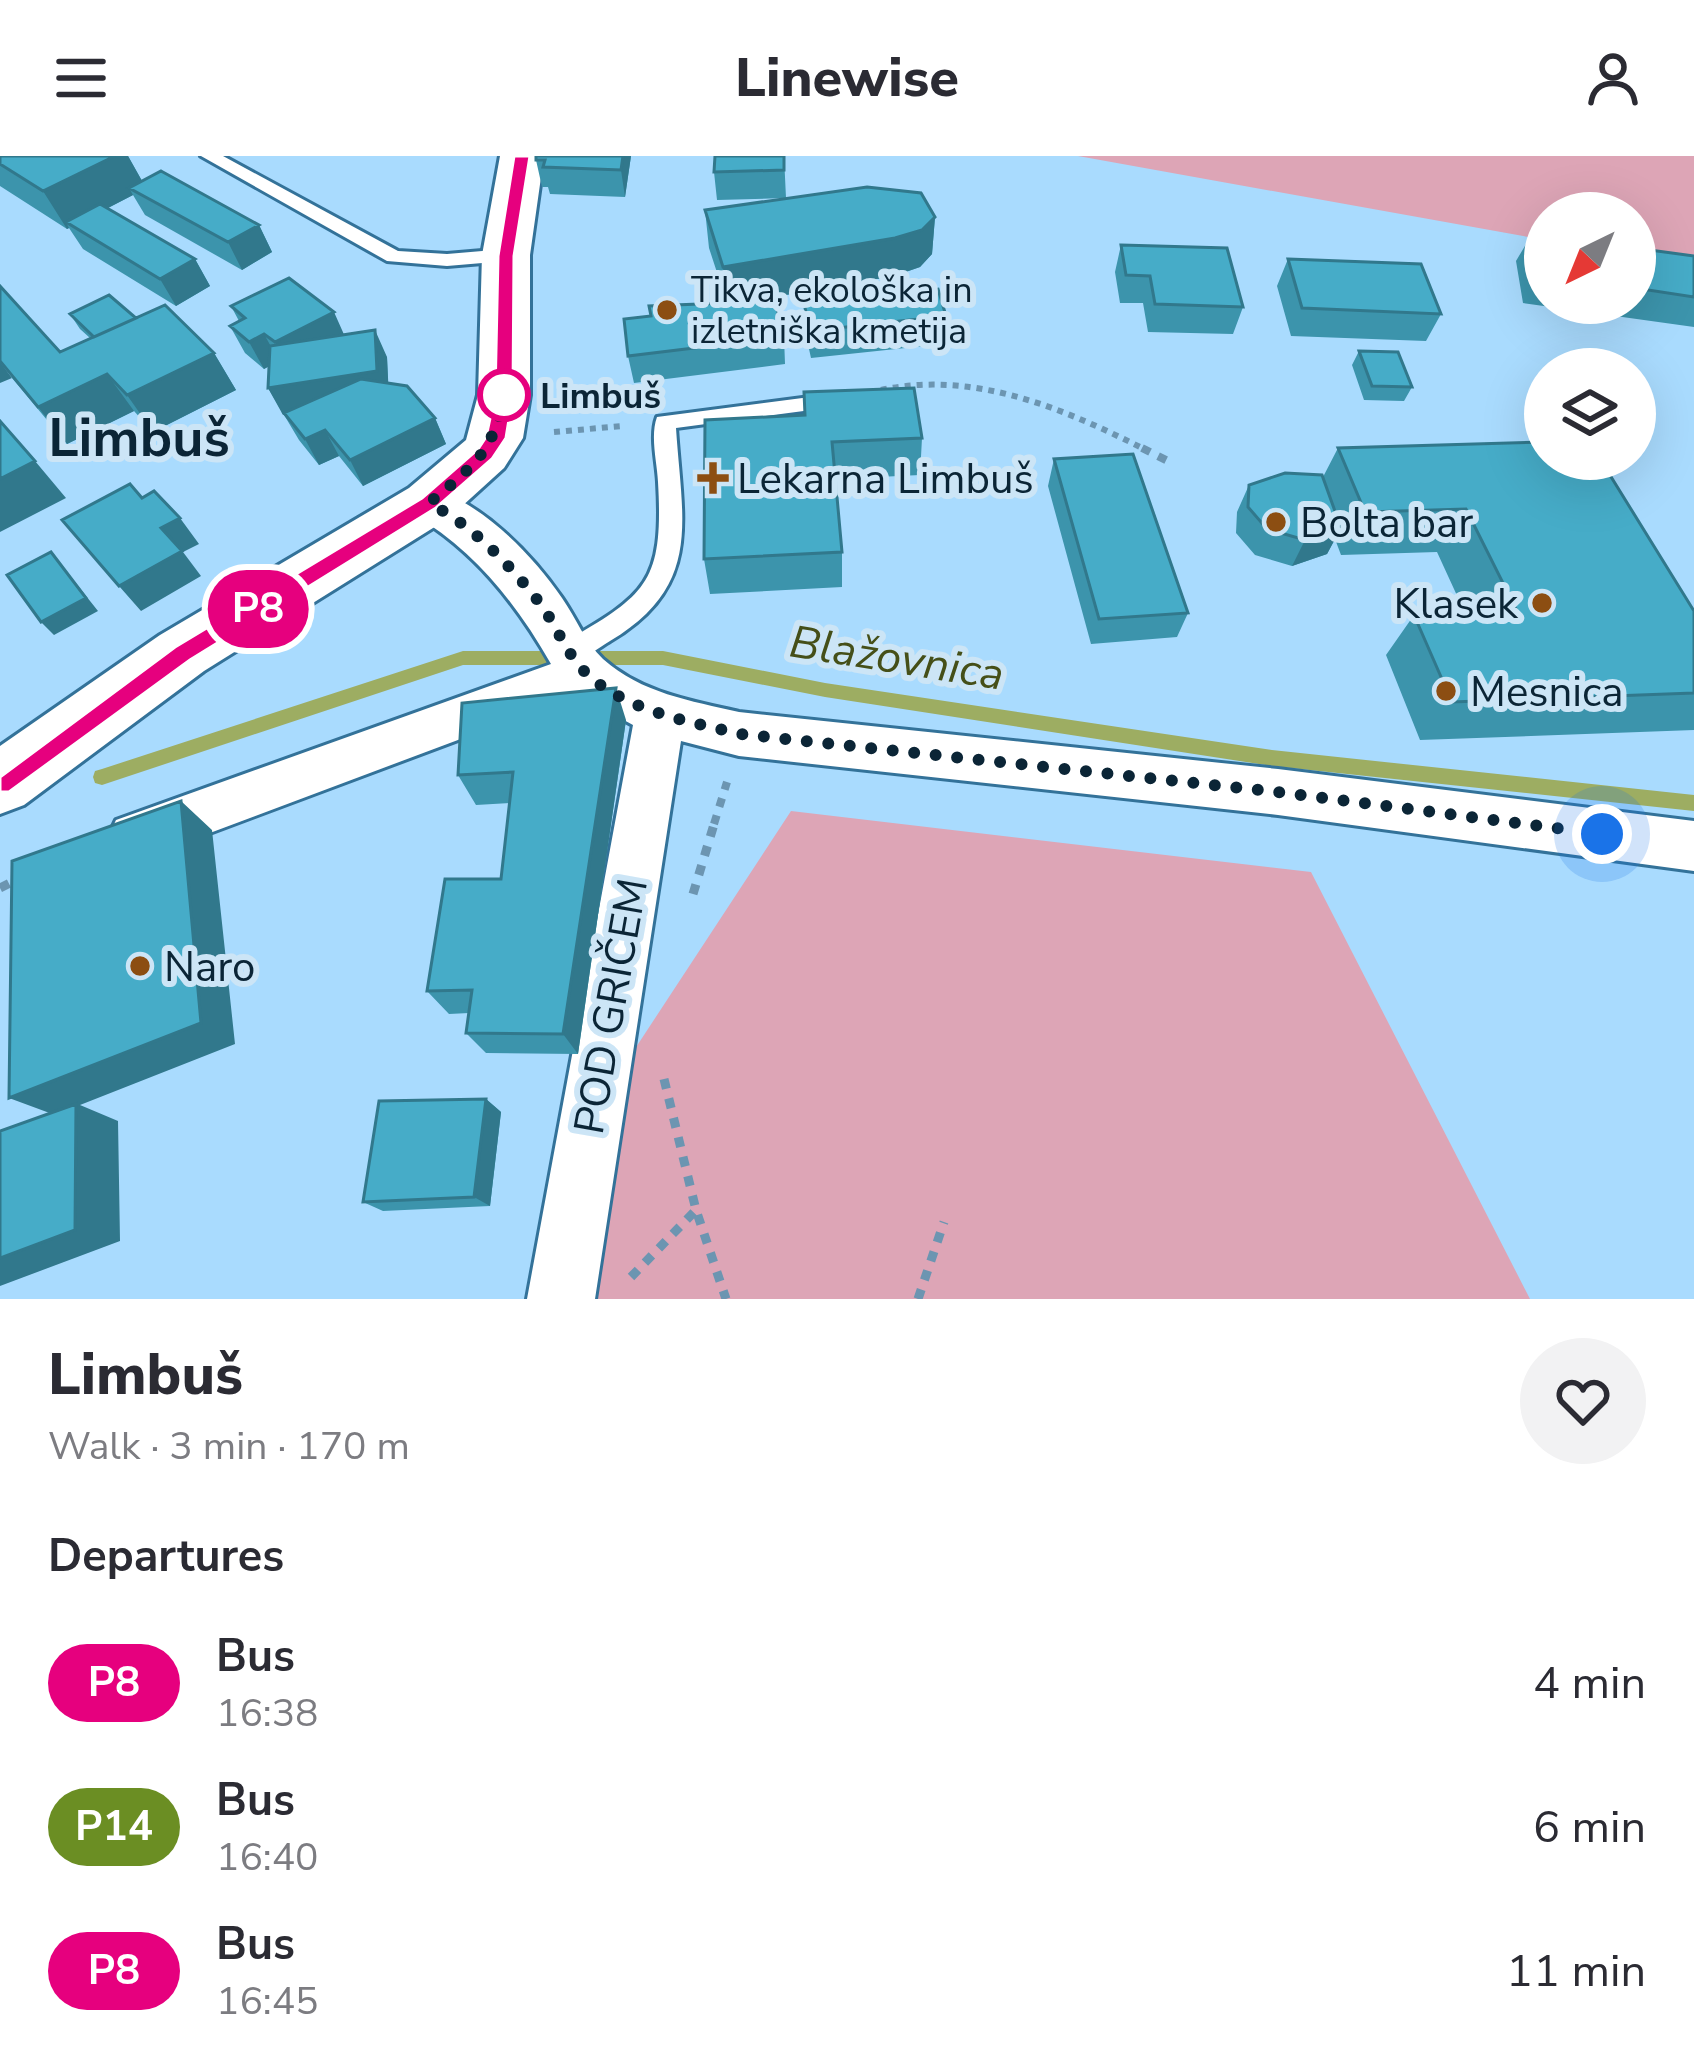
<!DOCTYPE html>
<html lang="en">
<head>
<meta charset="utf-8">
<style>
	body { margin:0; font-family:"Nunito Sans",sans-serif; background:#f2f2f3; color:#2b2b33; height:100vh; display:flex; flex-direction:column; font-size:45px; white-space:nowrap }
	* { box-sizing:border-box; margin:0 }
	p { font-size:39px; color:#7c7c81 }
	.icon { flex:none; width:66px; height:66px; fill:none; stroke:currentColor; stroke-width:2; stroke-linecap:round; stroke-linejoin:round }
	.map { position:relative; height:1143px; overflow:hidden }
	.drawer { display:flex; flex-direction:column; background:#fff; flex:1 }
	.drawer>* { flex:none }
	.badge { padding:0 24px; border-radius:39px; font-size:42px; line-height:78px }
	.needle { width:78px; rotate:223deg }
	.fabs { position:absolute; left:1524px; top:36px; display:grid; gap:24px }
	.fabs a { display:grid; place-items:center; width:132px; height:132px; border-radius:50%; background:#fff; box-shadow:0 12px 48px #0002; font-size:60px }
	.you { position:absolute; width:60px; height:60px; margin:-30px; border:9px solid #fff; border-radius:50%; background:#1a73e8; box-shadow:0 0 0 18px #1a73e833 }
	.map>.badge { position:absolute; translate:-50% -50%; box-shadow:0 0 0 6px #fff }
	h2 { padding:0 48px; font-size:45px; line-height:108px }
	.round { display:grid; place-items:center; flex:none; width:126px; height:126px; border-radius:63px; background:#f2f2f3 }
	.headline { display:flex; align-items:center; justify-content:space-between; height:204px; padding:0 48px }
	h1 { font-size:57px; font-weight:800; line-height:90px }
	ul { padding:0; list-style:none }
	li { display:flex; align-items:center; gap:36px; height:144px; padding:0 48px }
	li div { flex:1 }
	li b { display:block; font-size:45px }
	li em { font-style:normal }
	li .badge { min-width:132px; font-weight:700; text-align:center }
	header { display:flex; justify-content:space-between; align-items:center; height:156px; padding:0 48px; background:#fff; font-size:54px; font-weight:800 }
	.map>svg:first-child { display:block }
</style>
</head>
<body>
<header><svg class="icon" aria-label="menu" viewBox="0 0 24 24"><path d="M4 6h16M4 12h16M4 18h16"/></svg>Linewise<svg class="icon" aria-label="person" viewBox="0 0 24 24"><circle cx="12" cy="8" r="4"/><path d="M4 21q1-7 8-7t8 7"/></svg></header>
<div class="map">
<svg width="1694" height="1143" viewBox="0 0 1694 1143">
	<rect width="100%" height="100%" fill="#a9dbfe"/>
	<path fill="#dda5b6" d="M1078,0H1694V108L1635,100V57H1545V84Z
		M791,655L1311,716L1530,1143H570L604,940Z"/>
	<g fill="none" stroke-linecap="round" stroke-linejoin="round">
		<path fill="#9dad62" fill-rule="evenodd" d="M463,495H663L825,527L1272,594L1694,639V655L1272,610L825,541L663,509H463L102,629L95,627L93,621L95,615L102,613Z"/>
		<defs>
			<path id="lane" d="M201,0H223L398,95L447,98L506,93L516,99L506,105L447,110L387,105Z
				M841,237L852,244L849,249L676,272C682,366 703,429 610,485C595,494 578,509 560,503L556,496L560,489C645,439 664,430 658,326C657,306 650,280 657,261Z"/>
			<path id="street" d="M429,331C482,347 531,397 562,442C576,462 585,486 603,503C641,537 691,545 739,556L1278,613L1694,665V715L1278,659L739,600L681,585L595,1143H527L633,569L578,539L135,705L116,698L108,681L116,664L551,508C516,447 475,395 413,358L407,347L413,336Z"/>
			<path id="secondary" d="M500,0H544L530,99V239L523,282L504,312L449,362L204,515L24,649L0,658V590L160,479L409,332L466,284L478,239L482,99Z"/>
		</defs>
		<use href="#lane" stroke="#337299" stroke-width="6"/>
		<use href="#street" stroke="#337299" stroke-width="6"/>
		<use href="#secondary" stroke="#337299" stroke-width="6"/>
		<path stroke="#6c95b1" stroke-width="6" stroke-dasharray="6 6" stroke-linecap="butt" d="M881,234C975,214 1065,253 1148,295
			M554,276L623,270"/>
		<path stroke="#6c95b1" stroke-width="8" stroke-dasharray="9 9" stroke-linecap="butt" d="M1142,292L1172,307
			M714,668L727,626"/>
		<path stroke="#6c95b1" stroke-width="9" stroke-dasharray="10 10" stroke-linecap="butt" d="M0,732L20,722
			M693,738L715,665
			M664,923L696,1054L726,1143
			M631,1121L696,1054
			M918,1143L944,1066"/>
		<use href="#lane" fill="#fff" fill-rule="evenodd"/>
		<use href="#street" fill="#fff" fill-rule="evenodd"/>
		<use href="#secondary" fill="#fff" fill-rule="evenodd"/>
	</g>
	<path fill="#3c94ac" d="M0,0H128L142,25L259,69L272,96L242,114L145,59L133,39L108,52L195,103L210,130L176,150L83,93L69,72L67,73L0,30Z
		M631,0L625,41L550,38L548,31H542L536,4Z
		M784,0L786,42L717,44L714,16Z
		M705,54L935,61L932,98L920,111L894,120L740,147L784,181L785,208L634,227L628,200L651,160L727,147L709,92Z
		M1532,78L1545,80V147H1635V92L1694,100V171L1523,147L1516,105Z
		M1121,89L1243,151L1233,178L1148,176L1143,147H1120L1115,116Z
		M1288,103L1441,158L1426,185L1291,180L1277,130Z
		M804,147L946,160L943,188L811,202L805,175Z
		M231,150L344,179L387,201L388,227L435,262L446,288L363,330L339,300L319,309L299,284L268,232L269,210L264,213L245,197L230,170L239,165Z
		M70,158L136,162L214,197L236,234L153,276L134,255L67,288L12,222L90,182L80,173Z
		M1359,195L1412,231L1404,245L1364,244L1352,209Z
		M705,264L922,282L920,319L836,323L842,396V431L710,438L704,403Z
		M1338,292L1694,455V574L1420,584L1386,499L1414,459L1465,457L1437,396L1341,399L1335,383L1327,398L1292,410L1255,399L1236,377L1237,356L1249,329L1323,321Z
		M1054,303L1188,457L1177,481L1091,488L1048,330Z
		M626,564L578,898L486,897L466,877L469,857L449,858L427,835L501,723L510,647L476,649L458,619Z
		M486,943L501,956L490,1050L383,1055L363,1046Z"/>
	<path fill="#31788c" d="M115,0H128L146,32H129L133,39L73,70L66,66L69,72L67,73L43,35Z
		M623,0H631L625,41L621,14Z
		M935,61L932,98L920,111L894,120L727,149L723,111Z
		M259,69L272,96L242,114L228,86Z
		M195,103L210,130L176,150L160,123Z
		M334,156L346,183L290,214L275,186Z
		M375,174L387,201L389,242L283,259L268,232Z
		M264,178L279,205L264,213L249,186Z
		M214,197L236,234L153,276L127,239Z
		M0,206L12,222L0,227Z
		M107,218L134,255L67,288L38,251Z
		M435,262L446,288L363,330L350,304Z
		M325,274L339,300L319,309L305,283Z
		M35,305L66,342L0,376V323Z
		M180,362L199,388L183,396L201,420L141,455L119,430L161,372Z
		M1341,372L1327,398L1292,410L1305,384Z
		M51,396L98,455L54,479L41,466Z
		M616,532L626,564L578,898L563,878Z
		M181,645L212,674L235,888L80,949L118,965L120,1085L0,1130V1102L55,959L9,942Z
		M486,943L501,956L490,1050L474,1041Z"/>
	<path fill="#46acc8" stroke="#31788c" stroke-width="3" d="M0,0H115L43,35L0,8Z
		M536,0H623L621,14L543,11L545,4H536Z
		M715,0H784V14L714,16Z
		M161,15L259,69L228,86L129,32Z
		M867,31L921,37L935,61L922,74L895,82L723,111L705,54Z
		M100,48L195,103L160,123L66,66Z
		M1532,78L1545,80V120L1540,119Z
		M1121,89L1227,92L1243,151L1155,148L1150,120L1126,119Z
		M1635,92L1694,100V141L1635,132Z
		M1288,103L1421,108L1441,158L1302,152Z
		M289,122L334,156L275,186L264,178L249,186L230,170L245,162L231,150Z
		M0,130L60,196L165,149L214,197L127,239L107,218L38,251L0,205Z
		M938,133L946,160L810,175L804,147Z
		M109,139L136,162L94,181L70,158Z
		M775,145L784,181L628,200L624,163L651,160L649,150Z
		M375,174L377,215L268,232L270,190Z
		M1359,195L1398,196L1412,231L1372,230Z
		M361,223L407,230L435,262L350,304L325,274L305,283L284,257Z
		M914,232L922,282L832,286L842,396L704,403L705,264L805,259L804,236Z
		M0,265L35,305L0,323Z
		M1545,286V303H1600L1694,455V537L1452,546L1414,459L1517,455L1466,353L1365,356L1338,292Z
		M1133,298L1188,457L1099,463L1054,303Z
		M1285,317L1322,319L1341,372L1305,384L1267,373L1248,351L1249,329Z
		M130,328L142,342L154,335L180,362L161,372L182,395L119,430L62,364Z
		M51,396L86,442L41,466L7,419Z
		M616,532L563,878L466,877L472,834L427,835L445,723H501L513,616L458,619L462,547Z
		M181,645L201,867L9,942L12,705Z
		M486,943L474,1041L363,1046L379,945Z
		M76,948L75,1074L0,1102V975Z"/>
	<path fill="#e6007e" stroke="#fff" stroke-width="3" d="M514,0H530L514,100L513,239L506,282L492,303L436,352L190,504L9,636H0V621L175,491L422,342L478,293L486,281L495,239L498,100Z"/>
	<g fill="none" stroke-linecap="round" stroke-linejoin="round">
		<path stroke="#0b2536" stroke-width="12" stroke-dasharray="0 21.6" d="M504,239C493,298 473,310 429,347C473,370 508,407 539,446C556,468 565,496 585,516C625,555 688,565 740,578L1278,636L1602,678"/>
	</g>
	<g fill="#8c4e12" stroke="#cce5f6" stroke-width="4.5">
		<circle cx="667" cy="154" r="12"/>
		<path d="M707 304h12v12h12v12h-12v12h-12v-12h-12v-12h12z"/>
		<circle cx="1276" cy="366" r="12"/>
		<circle cx="1542" cy="447" r="12"/>
		<circle cx="1446" cy="535" r="12"/>
		<circle cx="140" cy="810" r="12"/>
	</g>
	<circle fill="#fff" stroke="#e6007e" stroke-width="6" cx="504" cy="239" r="24"/>
	<g text-anchor="middle" stroke-width="12" stroke-linejoin="round" paint-order="stroke">
		<g font-size="36" fill="#0b2536" stroke="#cce5f6" text-anchor="start">
			<text x="691" y="146">Tikva, ekološka in<tspan x="691" dy="41">izletniška kmetija</tspan></text>
		</g>
		<g font-size="36" font-weight="bold" fill="#0b2536" stroke="#cce5f6" text-anchor="start">
			<text x="540" y="252">Limbuš</text>
		</g>
		<g font-size="42" fill="#0b2536" stroke="#cce5f6" text-anchor="start">
			<text x="737" y="337">Lekarna Limbuš</text>
			<text x="1300" y="381">Bolta bar</text>
			<text x="1518" y="462" text-anchor="end">Klasek</text>
			<text x="1470" y="550">Mesnica</text>
			<text x="164" y="825">Naro</text>
		</g>
		<g font-size="42" fill="#0b2536" stroke="#cce5f6">
			<text transform="translate(610 850) rotate(-80)" y="15">POD GRIČEM</text>
		</g>
		<g font-size="45" font-style="italic" fill="#454f18" stroke="#cce5f6">
			<text transform="translate(897 501) rotate(9)" y="16">Blažovnica</text>
		</g>
		<g font-size="54" font-weight="bold" fill="#0b2536" stroke="#cce5f6">
			<text x="139" y="300">Limbuš</text>
		</g>
	</g>
</svg>
<div class="fabs">
<a><svg class="needle" viewBox="-14 -14 28 28"><path d="M0-13l5 13h-10z" fill="#e53935"/><path d="M0 13l5-13h-10z" fill="#7c7c81"/></svg></a>
<a><svg class="icon" aria-label="layers" viewBox="0 0 24 24"><path d="M12 4l9 5-9 5-9-5zM3 14l9 5 9-5"/></svg></a>
</div>
<div class="you" style="left:1602px;top:678px"></div>
<b class="badge" style="left:258px;top:453px;background:#e6007e;color:#fff">P8</b>
</div>
<section class="drawer">
<div class="headline"><div><h1>Limbuš</h1><p>Walk · 3 min · 170 m</p></div><a class="round"><svg class="icon" aria-label="heart" viewBox="0 0 24 24"><path d="M12 20l-8-8c-3-5 5-10 8-4 3-6 11-1 8 4z"/></svg></a></div>
<h2>Departures</h2>
<ul>
<li><span class="badge" style="background:#e6007e;color:#fff">P8</span><div><b>Bus</b><p>16:38</p></div><em>4 min</em></li>
<li><span class="badge" style="background:#6b8e23;color:#fff">P14</span><div><b>Bus</b><p>16:40</p></div><em>6 min</em></li>
<li><span class="badge" style="background:#e6007e;color:#fff">P8</span><div><b>Bus</b><p>16:45</p></div><em>11 min</em></li>
</ul>
</section>
</body>
</html>
